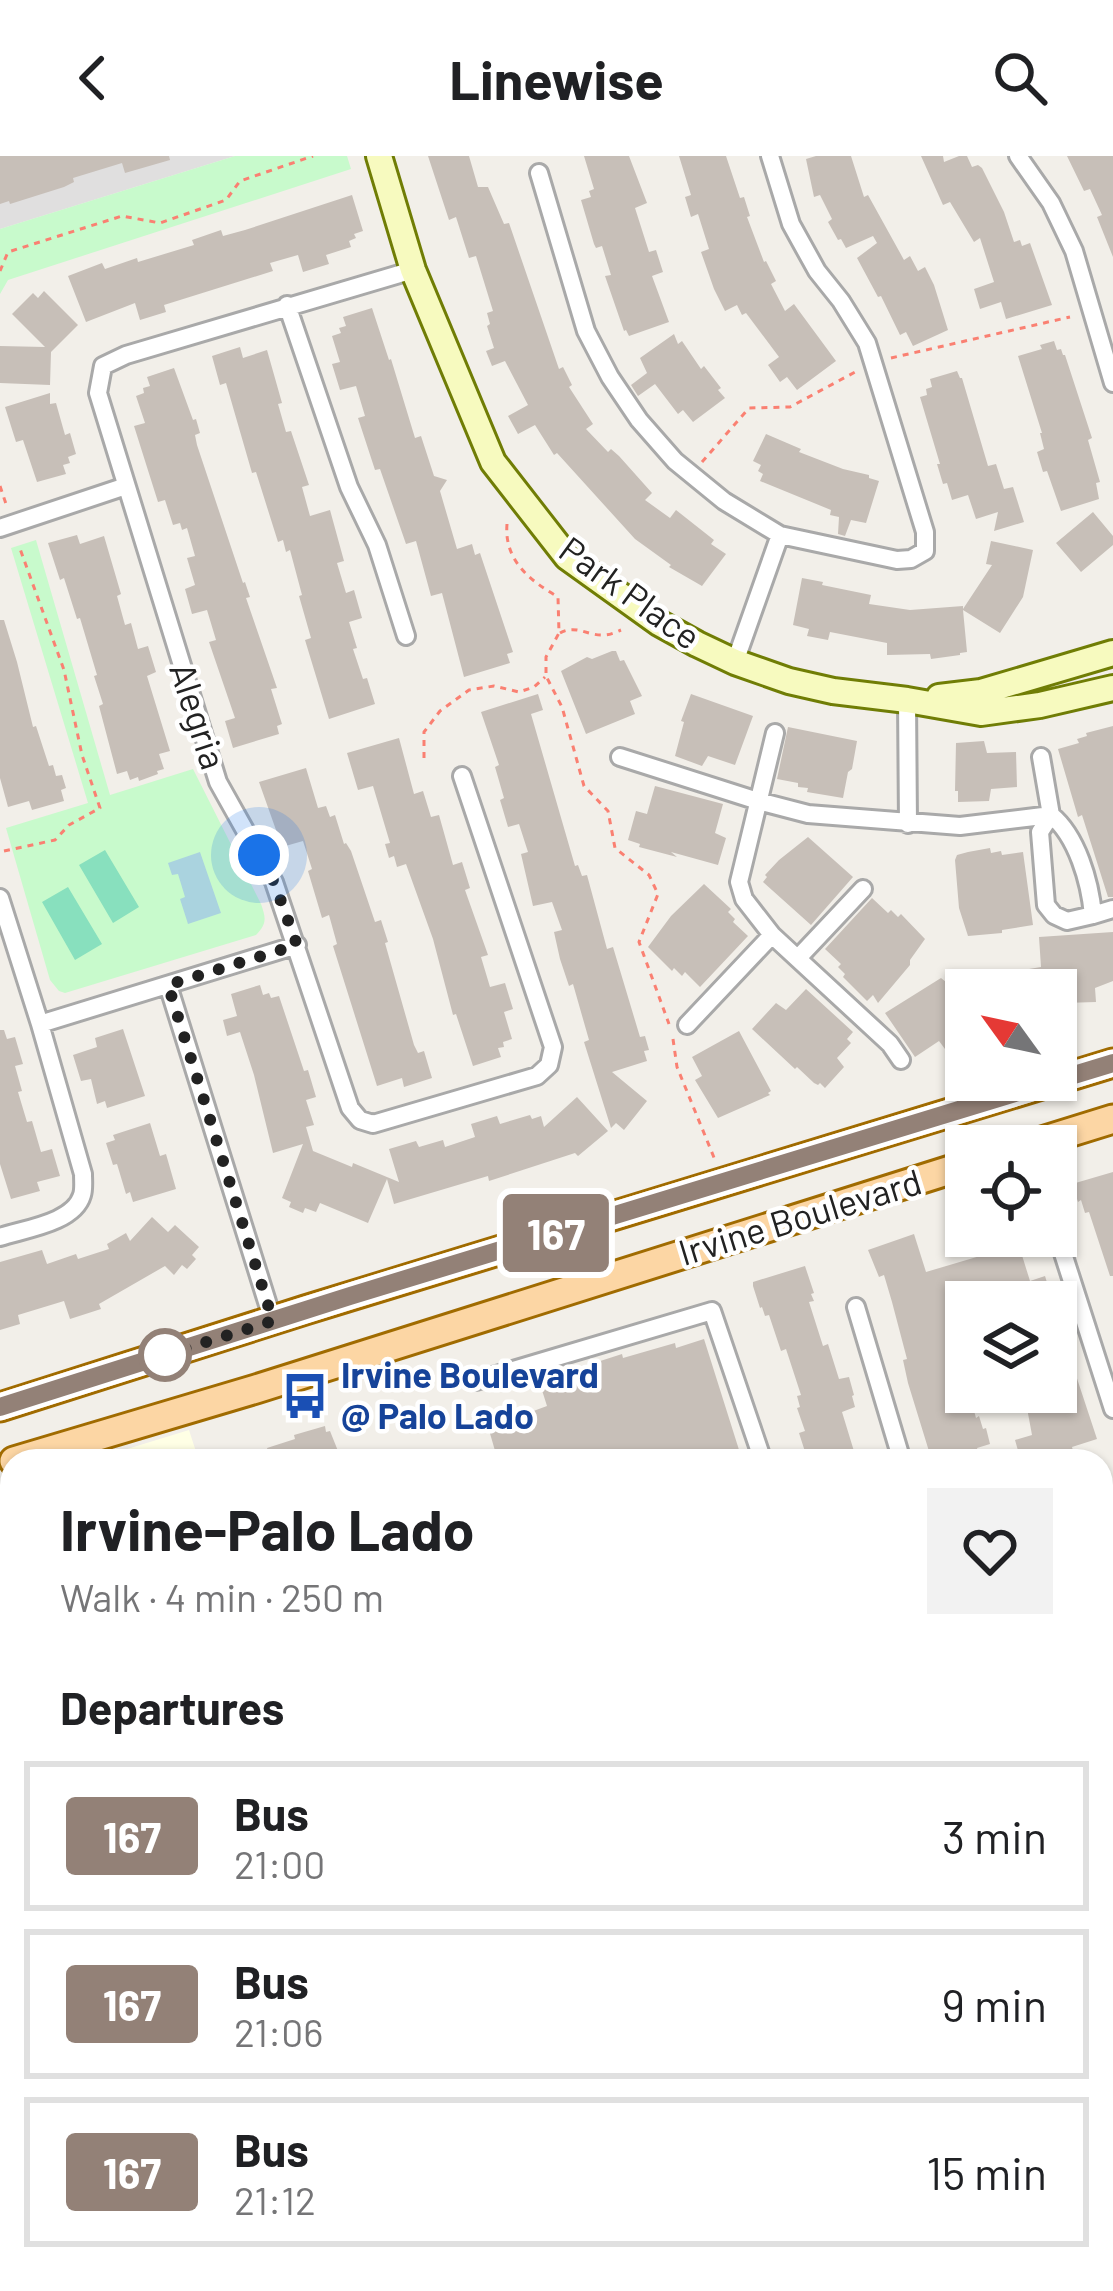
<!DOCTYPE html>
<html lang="en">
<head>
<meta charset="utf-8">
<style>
	body { margin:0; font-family:Barlow,sans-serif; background:#f2f2f2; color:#202124; height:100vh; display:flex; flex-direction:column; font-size:45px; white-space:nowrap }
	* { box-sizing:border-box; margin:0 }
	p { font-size:39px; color:#757577 }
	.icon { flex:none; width:66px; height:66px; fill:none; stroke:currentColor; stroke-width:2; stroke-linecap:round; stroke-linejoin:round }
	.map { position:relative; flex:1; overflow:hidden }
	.panel { position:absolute; left:0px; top:1293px; width:1113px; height:843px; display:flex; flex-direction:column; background:#fff; border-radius:36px 36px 0 0; box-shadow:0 3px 9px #0004 }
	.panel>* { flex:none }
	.badge { padding:0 24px; border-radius:9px; font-size:42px; line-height:78px }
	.needle { width:78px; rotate:303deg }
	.controls { position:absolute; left:945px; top:813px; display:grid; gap:24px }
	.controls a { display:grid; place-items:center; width:132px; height:132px; border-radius:0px; background:#fff; box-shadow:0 3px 9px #0004; font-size:60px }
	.you { position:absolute; width:60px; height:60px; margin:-30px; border:9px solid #fff; border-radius:50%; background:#1a73e8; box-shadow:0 0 0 18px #1a73e833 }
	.map>.badge { position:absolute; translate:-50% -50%; box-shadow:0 0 0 6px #fff }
	h2 { padding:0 60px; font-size:45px; line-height:108px }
	.round { display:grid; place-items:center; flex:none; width:126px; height:126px; border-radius:0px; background:#f2f2f2 }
	.head { display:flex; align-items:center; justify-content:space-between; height:204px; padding:0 60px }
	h1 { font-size:57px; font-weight:700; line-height:90px }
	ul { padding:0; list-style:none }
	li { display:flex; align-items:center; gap:36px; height:150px; margin:0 24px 18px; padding:0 36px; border:6px solid #e0e0e0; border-radius:0px }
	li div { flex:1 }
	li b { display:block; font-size:45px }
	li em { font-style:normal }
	li .badge { min-width:132px; font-weight:700; text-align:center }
	header { display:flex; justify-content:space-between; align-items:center; height:156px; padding:0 60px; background:#fff; font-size:54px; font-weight:700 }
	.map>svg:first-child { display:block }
</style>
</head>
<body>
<header><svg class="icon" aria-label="back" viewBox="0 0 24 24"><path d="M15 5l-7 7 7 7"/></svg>Linewise<svg class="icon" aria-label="search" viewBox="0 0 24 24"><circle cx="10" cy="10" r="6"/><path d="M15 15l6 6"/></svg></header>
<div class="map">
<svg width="1113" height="2135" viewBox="0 0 1113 2135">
	<rect width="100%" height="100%" fill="#f2efe9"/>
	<path fill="#e0dfdf" d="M0,0H235L0,73Z"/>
	<path fill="#ffffe5" d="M189,1274L199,1305H88Z
		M12,1328V2124H667L670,2135H0V1332Z"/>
	<path fill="#c8facc" d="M235,0H347L351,13L8,124L0,138V73Z
		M36,384L110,639L193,613L261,748C266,762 267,768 256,779L65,837L59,835L50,824L6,672L88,647L11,392Z
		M830,2124H1008L1011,2135H795Z"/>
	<path fill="#88e0be" d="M105,694L139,751L113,767L79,709Z
		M68,731L102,788L75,804L42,746Z
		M0,1835L12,1871V2095L0,2102Z"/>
	<path fill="#aad3df" d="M200,696L221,757L188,768L180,743L185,741L178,718L172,719L168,707Z"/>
	<path fill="#c7bfb8" d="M0,0H169L170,4L125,17L122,7L73,22L74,26L64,31L10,48L9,45L0,48Z
		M428,0H469L478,31H488L504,68L509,67L559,213L563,211L572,229L569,231L593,268L586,273L608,296L611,293L619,300L652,337L645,344L670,362L676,354L714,384L711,388L726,398L702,430L669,411L671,409L635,383L557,297L554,299L535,269L518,278L508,260L528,249L505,205L492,210L486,195L494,192L487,170L490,168L487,157L493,155L476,100L469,102L456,61L449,64Z
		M584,0H629L647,47L635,52L649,96L656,94L663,116L652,120L669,166L629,180L626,174L624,175L605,120L611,119L602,90L596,92L594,88L581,44L591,41L589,35L594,33Z
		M679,0H726L740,42L744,41L750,60L747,61L764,106L766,105L776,125L771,128L785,155L794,148L836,205L797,234L787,221L780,226L768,209L779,201L746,157L742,159L737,149L725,155L714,133L701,96L709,93L698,58L691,61L685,41L691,39Z
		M816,0H851L864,41L868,39L904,104L910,100L918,115L925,111L934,129L948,174L913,190L906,176L900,179L881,140L878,141L857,102L877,87L873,80L846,92L841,83L838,84L828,66L832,63L820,39L814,41L806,3Z
		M921,0H943L944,6L959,0H967L972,11L978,9L982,12L1004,56L1014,86L1020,84L1022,90L1030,87L1052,149L1006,163L1001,146L980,153L974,133L994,126L980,82L974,86L950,46L943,49Z
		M1067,0H1113V101L1097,61L1102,59L1090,33L1084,35Z
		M352,39L363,75L354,78L356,82L349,85L351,91L326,99L329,108L303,116L298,99L270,107L273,115L164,149L166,156L140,164L135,147L86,166L68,120L102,107L105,113L137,102L138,106L194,89L192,84L221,74L223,80L245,74Z
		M44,135L78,169L51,196L50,229L0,227V190L45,191L12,158L33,137L38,142Z
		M372,152L389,204L391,203L415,282L421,280L434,320L447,324L440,335L457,393L472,388L475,399L480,397L513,496L507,498L510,507L464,521L442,437L431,440L416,385L406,388L380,313L375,314L358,262L365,260L356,230L340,234L332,208L340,206L332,180L341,177L339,172L346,170L343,161Z
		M674,178L678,188L682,185L701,213L704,210L721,232L718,234L725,242L693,266L683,254L678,258L655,228L638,240L631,229L647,217L640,202Z
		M1054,185L1057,194L1061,193L1063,199H1065L1092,282L1088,284L1100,326L1096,327L1099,343L1061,355L1047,315L1043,316L1037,296L1044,293L1040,277H1042L1018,200L1042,193L1040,189Z
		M240,191L243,202L267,194L282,247L278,248L286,276L291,275L309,329L302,331L310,360L330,354L344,405L337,407L346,437L354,434L362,462L349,466L357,492L353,493L363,523L367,522L375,548L329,563L305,484L311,482L299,440L302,439L290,394L286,396L283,384L278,386L256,316L252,317L226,227L220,229L212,200Z
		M174,212L193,264L196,263L200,277L195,279L197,289L243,427L245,426L250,441L246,442L277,532L271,533L282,568L277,570L279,578L233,592L225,565L235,562L209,486L216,484L207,454L192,458L185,433L195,429L187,402L195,400L187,372L182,374L180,367L173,369L165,344L158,346L134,270L145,267L136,240L144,237L143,232L150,230L147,221Z
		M957,215L960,222H962L988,310L996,308L1004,333L1013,331L1024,366L994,375L998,356L976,363L968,339L952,344L947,327L943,328L937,308H940L920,241L927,239L926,233L932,231L930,223Z
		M50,237V248L56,247L65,279L70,277L76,298L68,301L70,307L63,309L66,318L37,326L23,284L16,286L5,251Z
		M766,278L801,293L799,296L843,313L869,319V322L879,325L866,367L851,364L845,380L838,378L839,361L830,359L831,354L760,325L763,318L758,315L761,309L753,305Z
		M1093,356L1113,380V389L1081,416L1056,387Z
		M77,379L80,388L104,380L121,438L117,440L125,469L131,467L138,493L148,490L156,516L147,520L170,595L159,598L164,613L157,615L158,618L139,625L138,621L130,624L127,615L117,618L99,550L103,548L94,520L97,519L80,462L77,463L64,422L60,424L48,387Z
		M991,385L1033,394L1023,441L1000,477L963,454L967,496L960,497V499L931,503L930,498L887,499V487L830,476L828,484L807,480L809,473L793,469L802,422L823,426L822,429L871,439L869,448L910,454L963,450V453L992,409L986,408Z
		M0,464H4L17,506L33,571L36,570L49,610L53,609L56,620L62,619L66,632L61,634L64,645L32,654L29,645L8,651L0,622Z
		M612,495H616L620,505L624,504L642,540L630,545L635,558L586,578L561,515L587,501L592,503Z
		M538,538L543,554L531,558L575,710L578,709L582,720L587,719L607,793L613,791L640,881L645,880L649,894L644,895L647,905L612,916L647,945L624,974L616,967L611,972L584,886L589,884L573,828L569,830L560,803L554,776L562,774L552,746L533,750L521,698L528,696L519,668L508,671L500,644L504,642L495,611L499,609L481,556Z
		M691,538L753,560L735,609L708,600L702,610L675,600L684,566L681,565Z
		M1113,570V741H1108L1082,659L1078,661L1058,593L1079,587L1077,583L1087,580L1086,577Z
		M788,571L857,585L852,613L848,616L843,642L807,636L808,632L798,631V627L777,623Z
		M399,582L414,638L423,635L431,661L439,659L453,709L462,706L470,732L465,734L488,799L481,801L490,831L505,827L513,853L504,856L512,883L503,886L504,891L498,892L501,901L473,910L456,858L453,859L433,783L406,708L397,711L394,700L389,702L385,688L390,687L373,630L358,634L347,597Z
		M984,585L987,597L1016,596L1017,631L991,633L989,645L958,646V635H955L956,587Z
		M306,612L318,652L326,650L330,661L335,659L344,688L346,687L351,695L375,766L381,764L388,786L385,787L414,889L418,897L424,895L432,922L404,931L402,922L377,930L333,790L337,788L329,759L322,762L308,715L312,713L303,685L282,691L259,626Z
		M655,630L723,648L715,677L726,682L718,709L671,696L677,701L639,691L640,688L628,684L636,655L647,658Z
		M808,681L853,721L811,769L763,726L767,721L765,719L779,704Z
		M990,692L991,697L1001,695L1002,699L1023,696L1033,769L1002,774V777L968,780L959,752L955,704L957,699L968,696Z
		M704,728L731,753L728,756L735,763L733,766L748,780L700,831L685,816L682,820L674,812L672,815L648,791L671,760Z
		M872,742L888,757L891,754L898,761L901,758L925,783L910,804V809L878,847L873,839L867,845L843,821L845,818L838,811L841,808L825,793Z
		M1113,776V825L1095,832L1096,846L1064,847V842L1056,843V834H1030L1029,813L1041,811L1039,781Z
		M941,822L946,826L966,862V879L945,893L939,885L915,901L885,857Z
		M260,829L263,839L269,837L271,842L279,840L304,915L308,914L316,941L306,944L314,969L306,971L313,995L352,1011L353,1007L399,1026L389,993L416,985L419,991L443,984L445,991L475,981L471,968L497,960L500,968L530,959L532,963L541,960L544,971L577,941L608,975L578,1000L575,997L489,1025L488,1020L394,1048L387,1023L368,1067L320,1047L316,1056L305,1052L303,1057L289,1051L291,1046L282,1042L303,988L273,997L254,919L240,876L227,880L223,864L237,860L231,838Z
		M806,833L853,876L847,883L851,887L837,902L844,911L825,932L820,927L818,929L814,927L797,911L795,913L752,873L776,847L786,854Z
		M123,873L145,940L107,952L105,945L97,948L91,923L81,925L73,899L97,891L95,882Z
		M0,874H4L7,883L15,881L23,908L15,910L22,935L18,936L27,966L32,965L41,996L52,993L60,1020L37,1026L40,1035L11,1043L0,1008Z
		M739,875L771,935L768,937L770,939L718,962L695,924L702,920L692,901Z
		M150,967L160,1000L166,998L176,1033L133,1046L130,1036L126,1038L117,1008L113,1009L106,987L115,984L113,979Z
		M1113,1016V1120H1110L1089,1056L1085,1057L1081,1044L1078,1046L1072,1028Z
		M152,1061L168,1076L175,1069L199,1091L192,1099L196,1103L187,1113L182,1109L174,1119L165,1110L99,1148L101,1153L70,1163L64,1145L18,1159L20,1168L0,1174V1106L42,1094L47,1108L76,1098L78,1103L109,1093L107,1088L126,1077L130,1085Z
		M914,1078L926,1116L980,1100L974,1080H1016L1030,1125L1045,1120L1053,1146H985L981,1134L953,1143L961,1168L957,1170L966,1201V1206L960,1208L966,1236H969L976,1262L979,1260L983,1273L986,1272L990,1288L977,1292L981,1305H932L908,1227L903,1204L907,1203L892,1146L884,1119L879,1121L868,1094Z
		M805,1110L814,1137L811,1138L814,1145L809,1146L823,1190L828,1188L839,1223L849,1221L854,1239L852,1240L855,1251L842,1256L857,1305H808L799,1277L805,1275L797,1252L800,1251L797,1240L801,1239L786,1193L781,1195L769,1159L765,1160L762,1151L760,1152L753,1130V1126Z
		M1060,1171L1097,1283L1072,1291L1076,1305H1021L1015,1284L1032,1279L1024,1236H1056V1172Z
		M704,1183L740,1297L717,1305H498L489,1274L529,1261L528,1257L547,1250L541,1231L562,1225L560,1218L622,1198L623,1202L675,1187L676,1192Z
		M325,1270L326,1276L330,1275L342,1305H271L267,1292L295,1283L294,1279Z"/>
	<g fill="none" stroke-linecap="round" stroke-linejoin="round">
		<defs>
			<path id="street" d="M1018,0L1051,47L1074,95L1113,227
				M539,17L586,175L610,221L639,264L675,305L724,345L780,379L897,404L911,403L925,395V376L867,187L841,145L817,115L791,68L770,0
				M413,114L126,199L103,210L98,237L218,626L274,726L350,952L360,964L373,968L537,920L549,909L553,891L462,620
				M287,149L349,331L377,389L406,480
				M0,372L126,330
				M735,506L780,379
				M907,544L908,668
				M775,577L739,726L744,743L772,779L890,888L901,904
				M620,601L758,645L808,658L960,670L1051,659C1077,680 1090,726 1093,759L1113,753
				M1041,601L1051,659L1040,676L1046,749L1054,759L1067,765L1093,759
				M0,742L40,868L83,1018C83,1025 84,1033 82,1039C74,1067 24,1073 0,1081
				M798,802L863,733
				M168,829L273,1165
				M40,868L297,789
				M687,869L772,779
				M1060,1088L1113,1253
				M856,1151L902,1305
				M476,1225L712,1155L763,1305
				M1101,1346L1113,1343"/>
			<path id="secondary" d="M379,0L413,114L493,306L567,401L659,467L697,488L735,506L789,525L833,535L907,544L981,557L1040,549L1113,532
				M939,541L981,536L1113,497
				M1101,1761L1113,1744
				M1101,1819L1113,1801
				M1021,2124L1024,2135
				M1053,2124L1056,2135"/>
			<path id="primary" d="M1026,990L1113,963
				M0,1251L305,1154L1113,907
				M14,1305L256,1233L966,1009"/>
		</defs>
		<use href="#street" stroke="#a9a9a9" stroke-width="22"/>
		<use href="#secondary" stroke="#707d05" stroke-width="30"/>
		<use href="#primary" stroke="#a06b00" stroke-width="33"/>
		<path stroke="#fa8072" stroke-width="3" stroke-dasharray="6 6" stroke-linecap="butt" d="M0,115L8,96L122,60L160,67L226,44L240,25L313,0
			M891,202L1070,161
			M702,306L749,252L790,251L857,215
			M0,330L7,351
			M507,368C504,404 529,424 558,441L559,477L546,501V520L562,551L584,630L608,655L615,692L649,719L658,738L639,786L669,868
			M560,477C576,468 587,480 604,479C610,479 616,476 621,474
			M424,602V576L440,555L469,534L494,530L519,536L534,531L545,521
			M4,695L55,684L69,669L100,652L82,599L64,514L19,390
			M673,883L677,911L715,1004
			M1101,2081L1113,2078
			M660,2124L664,2135
			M528,2135L539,2124
			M923,2135L959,2124"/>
		<use href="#street" stroke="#fff" stroke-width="16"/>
		<use href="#secondary" stroke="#f7fabf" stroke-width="24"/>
		<use href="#primary" stroke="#fcd6a4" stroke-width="27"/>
	</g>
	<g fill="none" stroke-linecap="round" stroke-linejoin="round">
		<defs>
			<path id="line" d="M0,1251L350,1140L1113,907"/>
		</defs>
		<use href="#line" stroke="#fff" stroke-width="27"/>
		<use href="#line" stroke="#938177" stroke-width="18"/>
		<path stroke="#222" stroke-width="12" stroke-dasharray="0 21.6" d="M165,1199L273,1165L168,829L297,789L274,726L259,699"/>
	</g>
	<defs>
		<symbol id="bus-bare" viewBox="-9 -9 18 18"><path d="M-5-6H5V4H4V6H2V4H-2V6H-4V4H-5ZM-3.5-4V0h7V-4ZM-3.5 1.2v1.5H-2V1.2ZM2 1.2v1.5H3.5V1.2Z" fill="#1a4fb4" stroke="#fff" stroke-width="2.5" paint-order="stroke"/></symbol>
	</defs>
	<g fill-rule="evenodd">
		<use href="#bus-bare" x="272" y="1207" width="66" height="66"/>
	</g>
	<circle fill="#fff" stroke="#938177" stroke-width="6" cx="165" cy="1199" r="24"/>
	<g text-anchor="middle" stroke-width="9" stroke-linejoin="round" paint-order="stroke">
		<g font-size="36" fill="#222" stroke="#fff">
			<text transform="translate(630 437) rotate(36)" y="13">Park Place</text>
			<text transform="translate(198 560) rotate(72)" y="13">Alegria</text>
			<text transform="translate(800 1061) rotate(-17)" y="13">Irvine Boulevard</text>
		</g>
		<g font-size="36" font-weight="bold" fill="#164399" stroke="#fff" text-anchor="start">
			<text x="341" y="1232">Irvine Boulevard<tspan x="341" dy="41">@ Palo Lado</tspan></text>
		</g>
	</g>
</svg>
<div class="controls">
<a><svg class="needle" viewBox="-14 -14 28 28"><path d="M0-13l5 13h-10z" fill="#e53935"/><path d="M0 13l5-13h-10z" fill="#757577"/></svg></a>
<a><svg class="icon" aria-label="locate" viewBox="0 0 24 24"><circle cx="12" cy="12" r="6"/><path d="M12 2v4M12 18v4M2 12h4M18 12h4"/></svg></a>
<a><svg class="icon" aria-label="layers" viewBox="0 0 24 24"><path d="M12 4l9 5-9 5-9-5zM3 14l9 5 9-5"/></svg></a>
</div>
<div class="you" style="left:259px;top:699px"></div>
<b class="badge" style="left:556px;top:1077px;background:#938177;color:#fff">167</b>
<section class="panel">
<div class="head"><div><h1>Irvine-Palo Lado</h1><p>Walk · 4 min · 250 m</p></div><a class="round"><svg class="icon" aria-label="heart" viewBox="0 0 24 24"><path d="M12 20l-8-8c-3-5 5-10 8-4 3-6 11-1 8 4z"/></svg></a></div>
<h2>Departures</h2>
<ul>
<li><span class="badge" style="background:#938177;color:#fff">167</span><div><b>Bus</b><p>21:00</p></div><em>3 min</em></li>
<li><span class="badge" style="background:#938177;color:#fff">167</span><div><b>Bus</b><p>21:06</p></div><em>9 min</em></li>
<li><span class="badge" style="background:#938177;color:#fff">167</span><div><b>Bus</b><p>21:12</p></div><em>15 min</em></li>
</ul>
</section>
</div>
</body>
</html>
